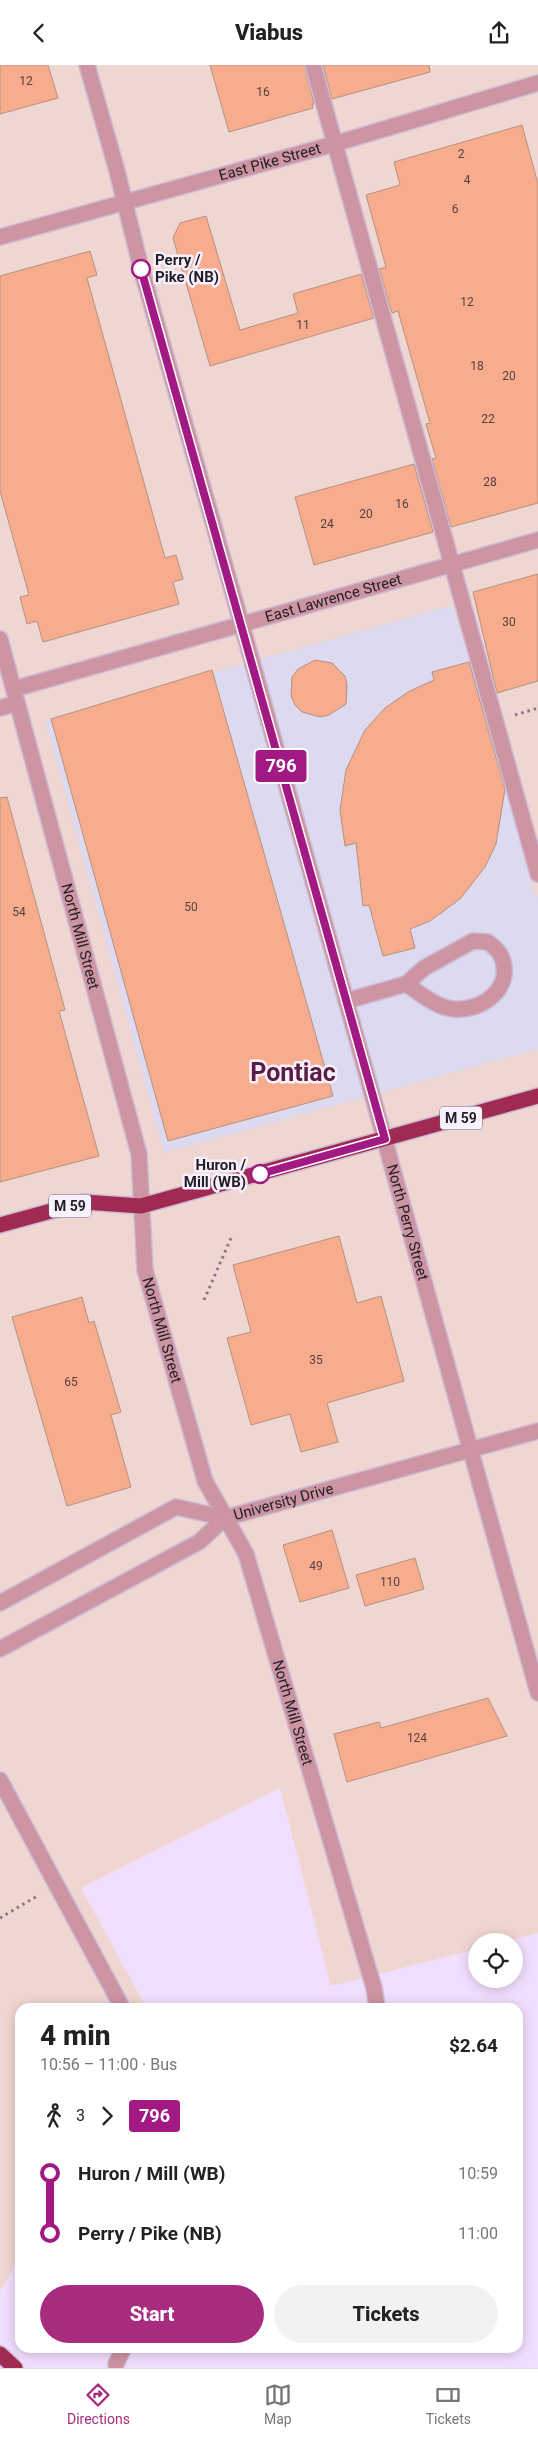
<!DOCTYPE html>
<html lang="en">
<head>
<meta charset="utf-8">
<style>
	body { margin:0; font-family:Roboto,sans-serif; background:#f2f2f2; color:#222; height:100vh; display:flex; flex-direction:column; font-size:19px; white-space:nowrap }
	* { box-sizing:border-box; margin:0 }
	p { font-size:16px; color:#767676 }
	.icon { flex:none; width:28px; height:28px; fill:none; stroke:currentColor; stroke-width:2; stroke-linecap:round; stroke-linejoin:round }
	.map { position:relative; flex:1; overflow:hidden }
	.details { position:absolute; left:15px; top:1938px; width:508px; height:350px; display:flex; flex-direction:column; background:#fff; border-radius:15px; box-shadow:0 2px 12px #0003 }
	.details>* { flex:none }
	.badge { padding:0 10px; border-radius:4px; font-size:18px; line-height:32px }
	.fabs { position:absolute; left:468px; top:1868px; display:grid; gap:10px }
	.fabs a { display:grid; place-items:center; width:55px; height:55px; border-radius:50%; background:#fff; box-shadow:0 2px 12px #0003; font-size:25px }
	.map>.badge { position:absolute; translate:-50% -50%; box-shadow:0 0 0 2px #fff }
	.legs { display:flex; align-items:center; gap:8px; height:55px; padding:0 25px; font-size:16px }
	.legs p { margin-inline-start:auto }
	.summary { display:flex; align-items:center; justify-content:space-between; height:85px; padding:0 25px }
	h1 { font-size:28px; font-weight:800; line-height:38px }
	.cta { display:flex; gap:10px; margin-top:auto; padding:10px 25px }
	.cta a { flex:1; height:58px; border-radius:30px; background:#a82c7e; color:#fff; font-size:20px; font-weight:800; line-height:58px; text-align:center }
	.cta a+a { background:#f2f2f2; color:#222 }
	ul { padding:0 25px; list-style:none }
	li { display:flex; align-items:center; gap:18px; height:60px; font-size:19px }
	li i { display:grid; place-items:center; width:8px; height:100%; margin:0 6px; background:currentColor }
	li i::after { content:''; width:12px; height:12px; margin:-6px; border:4px solid; border-radius:50%; background:#fff }
	li p { margin-inline-start:auto }
	li:first-child i { background:linear-gradient(#0000 50%,currentColor 0) }
	li:last-child i { background:linear-gradient(currentColor 50%,#0000 0) }
	header { display:flex; justify-content:space-between; align-items:center; height:65px; padding:0 25px; background:#fff; font-size:22px; font-weight:800 }
	.dock { display:flex; justify-content:space-around; align-items:center; height:70px; border-top:1px solid #e0e0e0; background:#fff; font-size:14px; color:#767676 }
	.dock a { display:grid; justify-items:center; gap:2px }
	.dock .on { color:#a82c7e }
	.map>svg:first-child { display:block }
</style>
</head>
<body>
<header><svg class="icon" aria-label="back" viewBox="0 0 24 24"><path d="M15 5l-7 7 7 7"/></svg>Viabus<svg class="icon" aria-label="share" viewBox="0 0 24 24"><path d="M12 15V3M7 8l5-5 5 5M5 13v7h14v-7"/></svg></header>
<div class="map">
<svg width="538" height="2303" viewBox="0 0 538 2303">
	<rect width="100%" height="100%" fill="#f1defd"/>
	<path fill="#f0d6d0" d="M0,0H538V1868L507,1876H476V1884L331,1921L280,1723L81,1823L146,1942H20V2192L0,2226Z"/>
	<path fill="#ddd9ef" d="M452,540L489,661L535,832L538,831V984L164,1088L45,655Z"/>
	<path fill="#f6ac8d" stroke="#b39183" d="M0,0H48L58,33L0,49Z
		M210,0H304L314,39H312L313,43L229,67Z
		M323,0H429L430,7L332,34Z
		M522,60L538,119V438L451,462L432,394L436,393L426,359L430,358L398,246L392,248L379,204L386,202L366,130L400,120L394,97Z
		M206,151L240,265L298,248L293,229L361,209L374,253L210,301L173,173L180,158Z
		M90,186L97,210L87,213L165,493L176,490L183,514L173,517L179,539L43,577L37,556L27,559L20,532L29,530L0,426V211Z
		M414,399L433,467L314,500L295,432Z
		M538,509V616L497,628L473,527Z
		M315,595L332,598L345,611L347,620L346,639L329,650L320,652L302,647L295,640L291,631L292,612L298,604Z
		M469,597L505,724L496,779L485,802L460,834L430,856L410,864L415,883L383,891L369,840L363,841L356,778L345,781L340,745L346,705L365,665L385,643L408,627L434,615L432,607Z
		M212,605L333,1031L168,1076L51,654Z
		M7,732L65,945L59,946L99,1091L0,1117V733Z
		M339,1171L357,1238L381,1231L404,1316L327,1338L338,1377L301,1387L290,1349L251,1360L227,1273L251,1267L233,1200Z
		M82,1232L89,1258L94,1256L121,1347L111,1350L131,1422L67,1441L12,1252Z
		M332,1465L349,1523L300,1537L283,1480Z
		M415,1493L424,1524L365,1541L356,1510Z
		M488,1633L507,1671L347,1717L334,1669L379,1657L381,1663Z"/>
	<g fill="none" stroke-linecap="round" stroke-linejoin="round">
		<defs>
			<g id="minor">
				<path id="s1" d="M87,0L117,106L141,203L250,589L538,1628"/>
				<path d="M313,0L538,809"/>
				<path id="s2" d="M0,172L334,79L538,18"/>
				<path id="s3" d="M0,574L139,1089L145,1205L205,1416L246,1489L374,1923L377,1942"/>
				<path id="s4" d="M14,624L538,475"/>
				<path d="M0,643L17,638"/>
				<path d="M473,876L488,877C493,881 499,886 501,891C515,922 482,947 454,944C437,943 420,928 406,919L424,903Z"/>
				<path d="M346,936L406,919"/>
				<path d="M0,1538L176,1442L225,1453"/>
				<path id="s5" d="M0,1584L199,1477L225,1453L538,1366"/>
				<path d="M0,1715L122,1942"/>
				<path d="M116,2299L124,2282"/>
			</g>
			<path id="highway" d="M0,1160L84,1137L141,1141L538,1031
				M0,2289L15,2303"/>
		</defs>
		<use href="#minor" stroke="#ccbbd6" stroke-width="18"/>
		<use href="#highway" stroke="#ccbbd6" stroke-width="18"/>
		<path stroke="#85798d" stroke-width="3" stroke-dasharray="2.5 4" stroke-linecap="butt" d="M515,650L538,643
			M204,1235L231,1173
			M0,1853L39,1830"/>
		<use href="#minor" stroke="#cd94a1" stroke-width="15"/>
		<use href="#highway" stroke="#a12a53" stroke-width="15"/>
	</g>
	<g fill="none" stroke-linecap="round" stroke-linejoin="round">
		<defs>
			<path id="line-1" d="M141,204L385,1074L260,1109"/>
		</defs>
		<use href="#line-1" stroke="#fff" stroke-width="11"/>
		<use href="#line-1" stroke="#a31984" stroke-width="8"/>
	</g>
	<g fill="#fff" stroke="#a31984" stroke-width="2.5">
		<circle cx="141" cy="204" r="9"/>
		<circle cx="260" cy="1109" r="9"/>
	</g>
	<g text-anchor="middle" stroke-width="5" stroke-linejoin="round" paint-order="stroke">
		<g font-size="12" fill="#584140">
			<text x="26" y="20">12</text>
			<text x="263" y="31">16</text>
			<text x="461" y="93">2</text>
			<text x="467" y="119">4</text>
			<text x="455" y="148">6</text>
			<text x="467" y="241">12</text>
			<text x="303" y="264">11</text>
			<text x="477" y="305">18</text>
			<text x="509" y="315">20</text>
			<text x="488" y="358">22</text>
			<text x="490" y="421">28</text>
			<text x="402" y="443">16</text>
			<text x="366" y="453">20</text>
			<text x="327" y="463">24</text>
			<text x="509" y="561">30</text>
			<text x="191" y="846">50</text>
			<text x="19" y="851">54</text>
			<text x="316" y="1299">35</text>
			<text x="71" y="1321">65</text>
			<text x="316" y="1505">49</text>
			<text x="390" y="1521">110</text>
			<text x="417" y="1677">124</text>
		</g>
		<g fill="#f8f0fd" stroke="#635c67" stroke-width="1">
			<rect x="440" y="1041.5" width="42" height="23" rx="4"/>
			<rect x="49" y="1129.5" width="42" height="23" rx="4"/>
		</g>
		<g font-size="14" font-weight="bold" fill="#231d27">
			<text x="461" y="1058">M 59</text>
			<text x="70" y="1146">M 59</text>
		</g>
		<g font-size="15" fill="#231d27" stroke="#f8f0fd">
			<text dy="5" stroke="none"><textPath href="#s2" startOffset="280">East Pike Street</textPath></text>
			<text dy="5" stroke="none"><textPath href="#s4" startOffset="332">East Lawrence Street</textPath></text>
			<text dy="5" stroke="none"><textPath href="#s3" startOffset="308">North Mill Street</textPath></text>
			<text dy="5" stroke="none"><textPath href="#s1" startOffset="1201">North Perry Street</textPath></text>
			<text dy="5" stroke="none"><textPath href="#s3" startOffset="712">North Mill Street</textPath></text>
			<text dy="5" stroke="none"><textPath href="#s5" startOffset="322">University Drive</textPath></text>
			<text dy="5" stroke="none"><textPath href="#s3" startOffset="1118">North Mill Street</textPath></text>
		</g>
		<g font-size="15" font-weight="bold" fill="#231d27" stroke="#f8f0fd" text-anchor="start">
			<text x="155" y="200">Perry /<tspan x="155" dy="17">Pike (NB)</tspan></text>
			<text x="246" y="1105" text-anchor="end">Huron /<tspan x="246" dy="17">Mill (WB)</tspan></text>
		</g>
		<g font-size="25" font-weight="bold" fill="#5a1e44" stroke="#f8f0fd">
			<text x="293" y="1016">Pontiac</text>
		</g>
	</g>
</svg>
<div class="fabs">
<a><svg class="icon" aria-label="locate" viewBox="0 0 24 24"><circle cx="12" cy="12" r="6"/><path d="M12 2v4M12 18v4M2 12h4M18 12h4"/></svg></a>
</div>
<b class="badge" style="left:281px;top:701px;background:#a31984;color:#fff">796</b>
<section class="details">
<div class="summary"><div><h1>4 min</h1><p>10:56 – 11:00 · Bus</p></div><b>$2.64</b></div>
<div class="legs"><svg class="icon" aria-label="walk" viewBox="0 0 24 24"><circle cx="13" cy="4" r="2"/><path d="M13 8l-2 6 4 7M11 14l-3 7M7 12l3-4h3l4 4"/></svg>3<svg class="icon" aria-label="forward" viewBox="0 0 24 24"><path d="M9 5l7 7-7 7"/></svg><b class="badge" style="background:#a31984;color:#fff">796</b></div>
<ul>
<li><i style="color:#a31984"></i><b>Huron / Mill (WB)</b><p>10:59</p></li>
<li><i style="color:#a31984"></i><b>Perry / Pike (NB)</b><p>11:00</p></li>
</ul>
<div class="cta"><a>Start</a><a>Tickets</a></div>
</section>
</div>
<nav class="dock">
<a class="on"><svg class="icon" aria-label="directions" viewBox="0 0 24 24"><path d="M12 3l9 9-9 9-9-9zM9 14v-3h6M13 9l2 2-2 2"/></svg>Directions</a>
<a><svg class="icon" aria-label="map" viewBox="0 0 24 24"><path d="M3 6l6-2 6 2 6-2v14l-6 2-6-2-6 2zM9 4v14M15 6v14"/></svg>Map</a>
<a><svg class="icon" aria-label="tickets" viewBox="0 0 24 24"><path d="M3 7h18v10H3zM15 7v10"/></svg>Tickets</a>
</nav>
</body>
</html>
